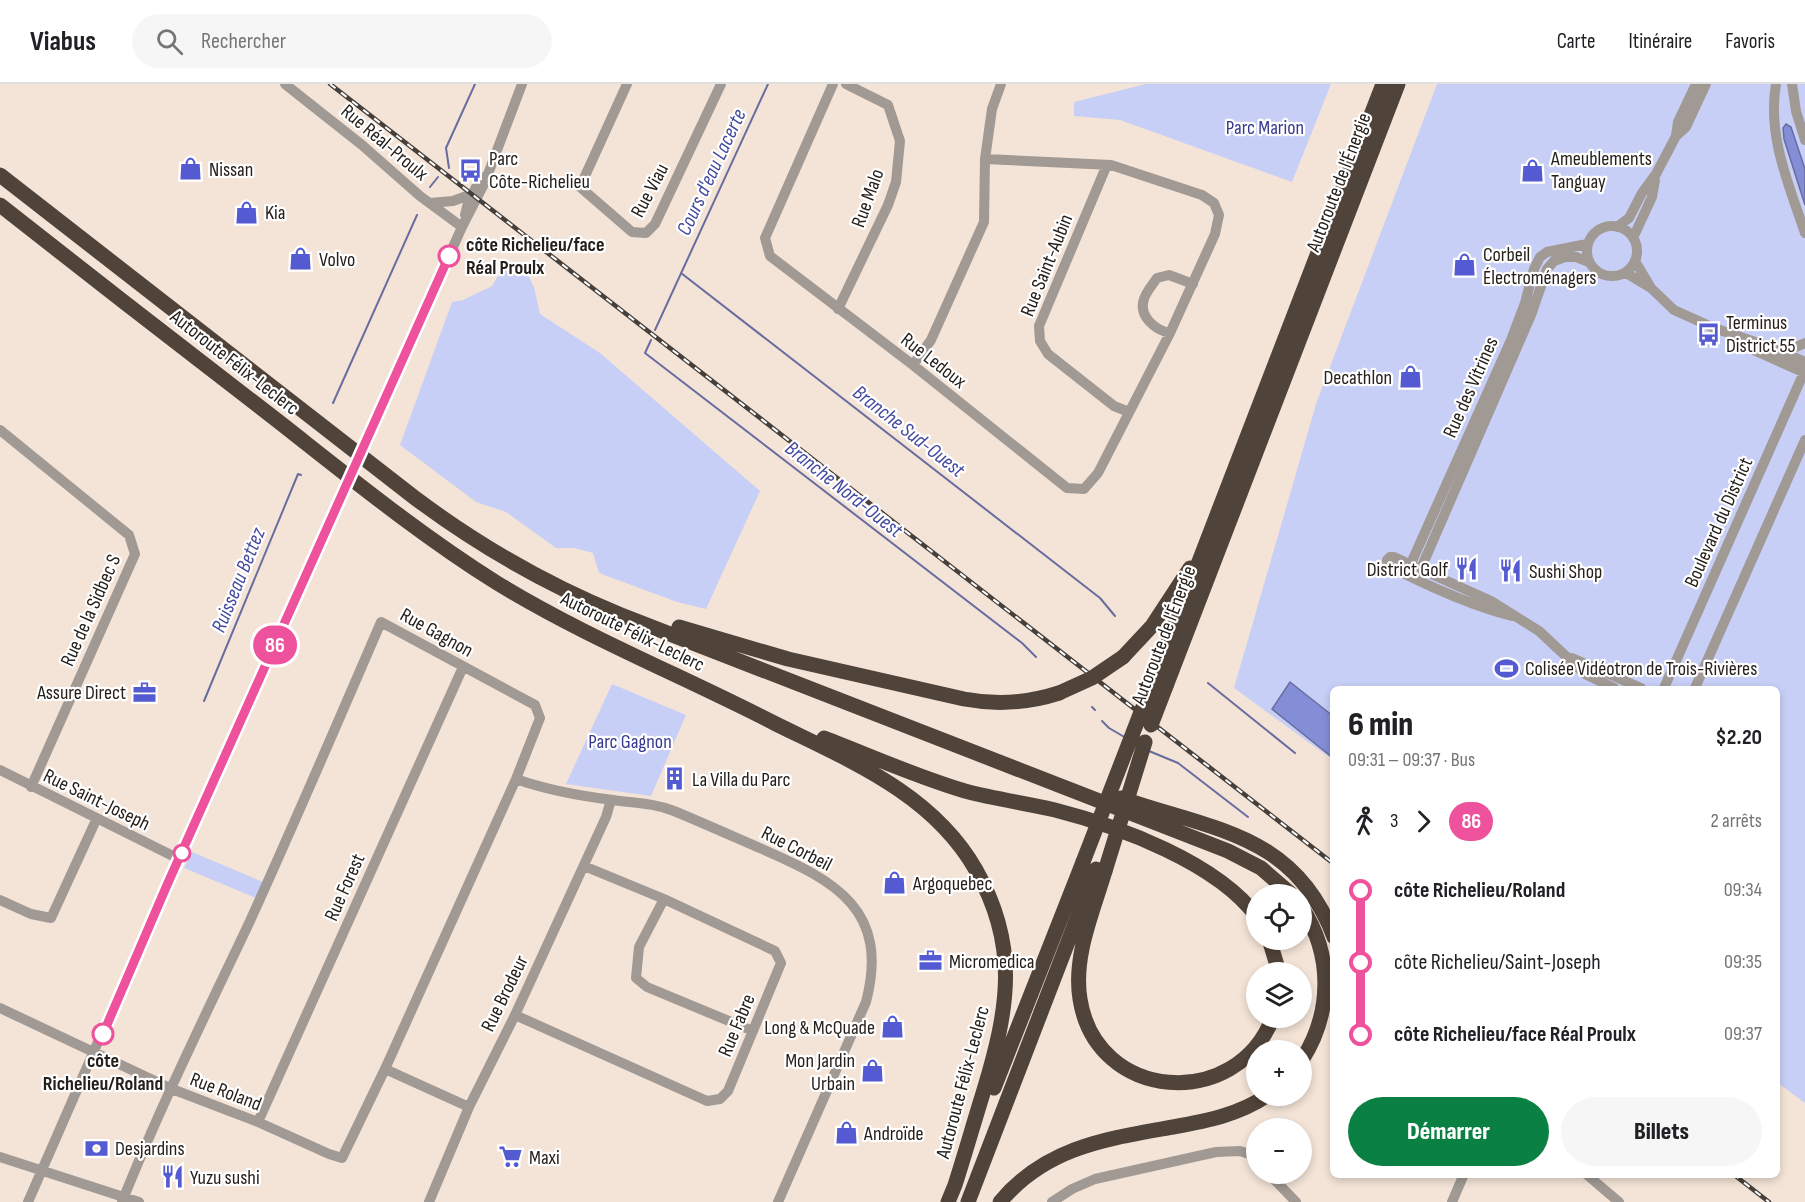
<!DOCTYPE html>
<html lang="fr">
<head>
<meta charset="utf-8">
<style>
	body { margin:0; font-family:"Sofia Sans Condensed",sans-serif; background:#f6f6f6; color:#202124; height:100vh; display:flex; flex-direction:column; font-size:22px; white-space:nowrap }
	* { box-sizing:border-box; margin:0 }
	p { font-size:20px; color:#757577 }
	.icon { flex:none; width:33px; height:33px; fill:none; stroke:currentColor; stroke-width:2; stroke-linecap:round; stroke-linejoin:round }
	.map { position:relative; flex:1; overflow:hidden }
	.side { position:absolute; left:1330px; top:602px; width:450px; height:492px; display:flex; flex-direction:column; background:#fff; border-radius:9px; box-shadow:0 3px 9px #0003 }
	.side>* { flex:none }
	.badge { padding:0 12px; border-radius:20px; font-size:21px; line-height:39px }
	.buttons { position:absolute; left:1246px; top:800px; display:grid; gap:12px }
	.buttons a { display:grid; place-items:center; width:66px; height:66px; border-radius:50%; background:#fff; box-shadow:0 3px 9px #0003; font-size:30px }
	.map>.badge { position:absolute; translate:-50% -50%; box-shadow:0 0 0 3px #fff }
	.legs { display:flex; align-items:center; gap:9px; height:66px; padding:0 18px; font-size:20px }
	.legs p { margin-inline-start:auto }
	.summary { display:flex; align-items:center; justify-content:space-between; height:102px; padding:0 18px }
	h1 { font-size:33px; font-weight:800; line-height:45px }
	.button { display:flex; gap:12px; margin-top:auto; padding:12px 18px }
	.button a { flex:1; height:69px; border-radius:36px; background:#0b8043; color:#fff; font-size:24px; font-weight:800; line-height:69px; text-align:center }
	.button a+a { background:#f6f6f6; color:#202124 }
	ul { padding:0 18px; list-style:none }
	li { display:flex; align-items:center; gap:21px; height:72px; font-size:22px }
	li i { display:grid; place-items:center; width:9px; height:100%; margin:0 8px; background:currentColor }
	li i::after { content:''; width:15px; height:15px; margin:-8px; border:4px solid; border-radius:50%; background:#fff }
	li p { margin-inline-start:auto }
	li:first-child i { background:linear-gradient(#0000 50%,currentColor 0) }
	li:last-child i { background:linear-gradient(currentColor 50%,#0000 0) }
	header { display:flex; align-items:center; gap:36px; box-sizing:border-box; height:84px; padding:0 30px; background:#fff; border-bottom:2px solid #e0e0e0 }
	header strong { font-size:28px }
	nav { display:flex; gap:33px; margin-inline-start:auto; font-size:21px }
	.search { width:420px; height:54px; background:#f6f6f6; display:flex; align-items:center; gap:15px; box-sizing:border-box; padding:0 21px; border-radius:33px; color:#757577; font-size:22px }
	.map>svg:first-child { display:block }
</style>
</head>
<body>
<header>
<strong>Viabus</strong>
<div class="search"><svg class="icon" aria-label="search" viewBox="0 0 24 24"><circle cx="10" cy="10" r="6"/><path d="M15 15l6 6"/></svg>Rechercher</div>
<nav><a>Carte</a><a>Itinéraire</a><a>Favoris</a></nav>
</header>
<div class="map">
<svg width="1805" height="1118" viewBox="0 0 1805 1118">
	<rect width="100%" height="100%" fill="#f4e4d7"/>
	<path fill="#c7cff6" d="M1146,0H1331L1292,98L1120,36L1074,32V18Z
		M1437,0H1805V1019L1778,999V604H1334L1333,676L1234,604L1316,320Z
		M524,183L534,203L540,230L600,269L760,407L706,525L677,518L599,489L593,469L574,464H556L506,428L476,418L400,361L452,218L463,216L492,202L501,187Z
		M612,600L686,631L651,712L566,700Z
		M192,768L263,798L256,814L184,784Z"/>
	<path fill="#838ed6" stroke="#676d9e" stroke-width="1.5" d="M1786,40L1791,43L1805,85V121L1784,55L1783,44Z
		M1290,598L1333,632V674L1272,625Z"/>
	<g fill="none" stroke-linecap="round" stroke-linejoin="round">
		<path stroke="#676d9e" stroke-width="2" d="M449,84L446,64L475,0
			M430,103L438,93
			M681,189L1100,514L1115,532
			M655,246L768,0
			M651,256L645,269L1022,559L1036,573
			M333,319L417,131
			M1208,599L1295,669
			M204,617L298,390L301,391
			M1092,623L1095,626
			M1102,637L1109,644L1126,654
			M1149,667L1178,679L1248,733"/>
		<path stroke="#a09994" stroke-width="10" d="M285,0L362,61L420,112L462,143
			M627,0L580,103L632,148L646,149L655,140L721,0
			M833,0L765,154L770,172L913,281L1067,404L1084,405L1098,389L1170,249L1215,150L1219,131L1214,119L1202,111L1111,81L985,75
			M1776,0C1767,52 1789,101 1805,149
			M1792,0L1796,27L1805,56
			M1676,52L1686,43L1706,0
			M1111,81L1106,83L1039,242L1040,257L1048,270L1114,322L1129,328
			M430,119L453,117L472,110
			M465,131L468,119L481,93
			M1587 167a25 25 0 1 1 50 0a25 25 0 1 1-50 0Z
			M1617,143L1629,134L1642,109L1656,90L1676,52L1678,38L1696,0
			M1633,154L1652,113L1655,96
			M1635,177L1651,204L1674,226L1714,244L1770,263L1805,278
			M1626,189L1651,204
			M838,225L888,121L896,98L900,57L888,21L846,0
			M1170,249C1155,246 1138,232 1144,215C1146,208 1153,200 1157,194L1169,191L1193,200
			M1731,256L1805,289
			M1784,268L1805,259
			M913,281L931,256L984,138L985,75L992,25L1001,0
			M0,346L129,451L135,470L31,703
			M367,354L462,143L485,98L522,0
			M1408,486L1511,256L1525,219L1534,185L1540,173L1547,168L1587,160
			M1419,489L1531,231L1547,185L1554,177L1565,173H1576L1589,178
			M1512,532C1469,521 1430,503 1391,483L1387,480V476L1390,473H1394L1491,517L1539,547L1585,590L1614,604
			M1572,574L1641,604
			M1664,604L1805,286
			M1695,604L1805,356
			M0,686L179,775
			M516,695C547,706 580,712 613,716C634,719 654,719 674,727C703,739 732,752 762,765C836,797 890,826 866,918L778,1118
			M664,815L639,863L636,894L647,903L753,947
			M0,816L31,830L51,834L97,734
			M0,924L172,1005L258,1038L329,1070L342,1074L385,985L516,695L540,634L535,621L381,538C338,638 295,738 250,837C206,930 160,1023 122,1118
			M515,931L707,1017L720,1015L728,1007L781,879L775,867L664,815L584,782
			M385,985L469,1023
			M258,1038L463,583
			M0,1073L139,1118
			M1268,1089L1296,1118
			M1586,1090L1619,1118
			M28,1118L174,784L342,411
			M429,1118L469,1023L515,931L606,733L611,716
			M1052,1118L1072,1105L1095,1095L1216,1068L1240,1067L1249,1070L1257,1077
			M1452,1118L1464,1090"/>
		<path stroke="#504339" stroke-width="15" d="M0,91L415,414C478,461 547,501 621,531L1228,767L1261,784L1291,810
			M0,121C94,195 188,268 283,341C353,396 422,452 497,499C587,554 683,592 776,640C851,677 933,710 976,786C1020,863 1008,926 984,1006C974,1038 965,1070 955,1101L948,1118
			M679,543L788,575L964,615C996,621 1028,619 1059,609
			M1123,573L1152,542L1190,484
			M1153,597L1383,0
			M1166,602L1398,0
			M824,654C871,672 917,693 965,707C995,715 1025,719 1055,726C1118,742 1218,779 1257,833
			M1121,714C1212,746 1295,749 1334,853
			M1105,787C1093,828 1073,872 1080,915C1096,1018 1237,1028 1273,933
			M1302,824C1333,871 1332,929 1302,976
			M1269,855L1279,888
			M994,1004L1083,778
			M968,1118L1096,785
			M1000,1118C1046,1063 1106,1055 1173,1043C1206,1037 1239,1031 1268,1011"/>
		<defs>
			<path id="rail" d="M330,0L1334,780
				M1733,1090L1769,1118"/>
		</defs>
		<use href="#rail" stroke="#473f39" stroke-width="4.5"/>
		<use href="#rail" stroke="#fff" stroke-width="2" stroke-dasharray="7" stroke-linecap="butt"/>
		<path stroke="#a09994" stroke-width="10" d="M342,411L367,354"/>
		<path stroke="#504339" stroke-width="15" d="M1059,609L1092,594L1123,573
			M1151,641L1166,602
			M1083,778L1153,597
			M1105,787L1145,658"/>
	</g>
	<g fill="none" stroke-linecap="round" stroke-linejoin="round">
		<defs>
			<path id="line-1" d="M103,950L167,801L449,172"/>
		</defs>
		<use href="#line-1" stroke="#fff" stroke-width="14"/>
		<use href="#line-1" stroke="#ef529d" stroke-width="9"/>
	</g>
	<defs>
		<symbol id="shop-bare" viewBox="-9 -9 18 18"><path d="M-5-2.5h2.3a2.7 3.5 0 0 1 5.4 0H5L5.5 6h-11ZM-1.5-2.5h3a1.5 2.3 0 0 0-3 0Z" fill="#545ad1" stroke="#fff" stroke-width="2.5" paint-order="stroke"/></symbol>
		<symbol id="bus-bare" viewBox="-9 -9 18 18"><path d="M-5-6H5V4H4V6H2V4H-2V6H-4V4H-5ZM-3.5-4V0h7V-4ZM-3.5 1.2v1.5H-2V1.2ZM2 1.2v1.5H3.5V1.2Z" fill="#545ad1" stroke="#fff" stroke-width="2.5" paint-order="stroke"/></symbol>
		<symbol id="restaurant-bare" viewBox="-9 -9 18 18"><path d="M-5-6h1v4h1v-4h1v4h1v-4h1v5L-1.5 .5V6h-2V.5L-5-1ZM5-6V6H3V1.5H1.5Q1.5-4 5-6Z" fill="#545ad1" stroke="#fff" stroke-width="2.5" paint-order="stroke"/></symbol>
		<symbol id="stadium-bare" viewBox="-9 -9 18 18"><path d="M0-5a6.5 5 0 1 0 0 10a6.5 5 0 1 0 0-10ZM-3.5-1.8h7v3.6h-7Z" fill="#545ad1" stroke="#fff" stroke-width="2.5" paint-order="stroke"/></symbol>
		<symbol id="office-bare" viewBox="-9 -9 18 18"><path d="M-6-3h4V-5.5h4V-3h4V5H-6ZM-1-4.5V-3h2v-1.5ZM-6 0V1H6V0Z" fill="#545ad1" stroke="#fff" stroke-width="2.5" paint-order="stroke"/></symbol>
		<symbol id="building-bare" viewBox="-9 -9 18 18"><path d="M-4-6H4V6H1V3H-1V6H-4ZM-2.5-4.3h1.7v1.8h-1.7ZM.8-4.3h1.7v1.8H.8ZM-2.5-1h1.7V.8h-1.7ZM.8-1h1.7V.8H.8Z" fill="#545ad1" stroke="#fff" stroke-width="2.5" paint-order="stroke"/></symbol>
		<symbol id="bank-bare" viewBox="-9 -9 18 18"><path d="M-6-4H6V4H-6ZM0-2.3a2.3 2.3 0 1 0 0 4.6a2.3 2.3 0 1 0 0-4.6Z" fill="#545ad1" stroke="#fff" stroke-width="2.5" paint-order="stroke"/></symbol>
		<symbol id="supermarket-bare" viewBox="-9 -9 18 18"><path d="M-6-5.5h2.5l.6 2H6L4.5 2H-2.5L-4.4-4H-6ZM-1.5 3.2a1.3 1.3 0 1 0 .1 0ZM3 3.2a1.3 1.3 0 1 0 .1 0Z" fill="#545ad1" stroke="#fff" stroke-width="2.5" paint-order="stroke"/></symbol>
	</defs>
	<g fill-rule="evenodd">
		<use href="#shop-bare" x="174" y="68" width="33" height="33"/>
		<use href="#bus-bare" x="454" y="70" width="33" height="33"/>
		<use href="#shop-bare" x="1516" y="70" width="33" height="33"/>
		<use href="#shop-bare" x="230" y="112" width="33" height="33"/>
		<use href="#shop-bare" x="284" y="158" width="33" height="33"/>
		<use href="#shop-bare" x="1448" y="164" width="33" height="33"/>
		<use href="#bus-bare" x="1692" y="234" width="33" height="33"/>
		<use href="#shop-bare" x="1394" y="276" width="33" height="33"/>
		<use href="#restaurant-bare" x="1450" y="468" width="33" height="33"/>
		<use href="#restaurant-bare" x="1494" y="470" width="33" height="33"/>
		<use href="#stadium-bare" x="1490" y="568" width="33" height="33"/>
		<use href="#office-bare" x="128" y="592" width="33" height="33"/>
		<use href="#building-bare" x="658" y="678" width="33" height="33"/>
		<use href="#shop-bare" x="878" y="782" width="33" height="33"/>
		<use href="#office-bare" x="914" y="860" width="33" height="33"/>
		<use href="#shop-bare" x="876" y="926" width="33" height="33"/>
		<use href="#shop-bare" x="856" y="970" width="33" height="33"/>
		<use href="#shop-bare" x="830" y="1032" width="33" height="33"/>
		<use href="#bank-bare" x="80" y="1048" width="33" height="33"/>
		<use href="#supermarket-bare" x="494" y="1056" width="33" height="33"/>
		<use href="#restaurant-bare" x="156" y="1076" width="33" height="33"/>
	</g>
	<g fill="#fff" stroke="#ef529d" stroke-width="3">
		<circle cx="449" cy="172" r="10"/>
		<circle cx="182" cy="769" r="8"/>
		<circle cx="103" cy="950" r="10"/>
	</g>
	<g text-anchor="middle" stroke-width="4.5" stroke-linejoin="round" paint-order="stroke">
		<g font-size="20" fill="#36398e" stroke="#fff">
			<text x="1265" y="50">Parc Marion</text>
			<text x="630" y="664">Parc Gagnon</text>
		</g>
		<g font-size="20" fill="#26201b" stroke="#fff">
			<text transform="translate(385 58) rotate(40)" y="7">Rue Réal-Proulx</text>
			<text transform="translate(1338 98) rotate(-69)" y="7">Autoroute de l'Énergie</text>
			<text transform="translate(649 106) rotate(-62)" y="7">Rue Viau</text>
			<text transform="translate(867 114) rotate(-70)" y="7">Rue Malo</text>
			<text transform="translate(1046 181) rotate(-68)" y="7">Rue Saint-Aubin</text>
			<text transform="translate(934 276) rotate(38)" y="7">Rue Ledoux</text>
			<text transform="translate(235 278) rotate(38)" y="7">Autoroute Félix-Leclerc</text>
			<text transform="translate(1470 303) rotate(-66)" y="7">Rue des Vitrines</text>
			<text transform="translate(1718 438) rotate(-66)" y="7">Boulevard du District</text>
			<text transform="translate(90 526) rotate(-66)" y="7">Rue de la Sidbec S</text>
			<text transform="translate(633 547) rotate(26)" y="7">Autoroute Félix-Leclerc</text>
			<text transform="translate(437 548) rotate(29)" y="7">Rue Gagnon</text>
			<text transform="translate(1163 551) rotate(-69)" y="7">Autoroute de l'Énergie</text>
			<text transform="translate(97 715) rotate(26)" y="7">Rue Saint-Joseph</text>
			<text transform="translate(797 764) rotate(27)" y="7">Rue Corbeil</text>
			<text transform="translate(344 803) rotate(-66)" y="7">Rue Forest</text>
			<text transform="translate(504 909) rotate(-64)" y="7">Rue Brodeur</text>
			<text transform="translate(736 941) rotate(-67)" y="7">Rue Fabre</text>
			<text transform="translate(962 998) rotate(-75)" y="7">Autoroute Félix-Leclerc</text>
			<text transform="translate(226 1007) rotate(21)" y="7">Rue Roland</text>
		</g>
		<g font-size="20" fill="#26201b" stroke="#fff" text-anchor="start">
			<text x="489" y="81">Parc<tspan x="489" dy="23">Côte-Richelieu</tspan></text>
			<text x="1551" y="81">Ameublements<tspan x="1551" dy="23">Tanguay</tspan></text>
			<text x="209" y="92">Nissan</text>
			<text x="265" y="135">Kia</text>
			<text x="1483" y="177">Corbeil<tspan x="1483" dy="23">Électroménagers</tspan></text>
			<text x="319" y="182">Volvo</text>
			<text x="1726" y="245">Terminus<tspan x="1726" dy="23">District 55</tspan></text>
			<text x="1392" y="300" text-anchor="end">Decathlon</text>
			<text x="1448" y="492" text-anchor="end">District Golf</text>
			<text x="1529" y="494">Sushi Shop</text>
			<text x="1525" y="591">Colisée Vidéotron de Trois-Rivières</text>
			<text x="126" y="615" text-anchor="end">Assure Direct</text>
			<text x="692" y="702">La Villa du Parc</text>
			<text x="913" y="806">Argoquebec</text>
			<text x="949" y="884">Micromedica</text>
			<text x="875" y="950" text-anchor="end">Long &amp; McQuade</text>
			<text x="855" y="983" text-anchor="end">Mon Jardin<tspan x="855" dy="23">Urbain</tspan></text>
			<text x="864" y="1056">Androïde</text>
			<text x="115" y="1071">Desjardins</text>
			<text x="529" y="1080">Maxi</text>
			<text x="190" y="1100">Yuzu sushi</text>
		</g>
		<g font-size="20" font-weight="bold" fill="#26201b" stroke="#fff" text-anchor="start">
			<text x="466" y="167">côte Richelieu/face<tspan x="466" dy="23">Réal Proulx</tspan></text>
			<text x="103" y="983" text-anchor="middle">côte<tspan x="103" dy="23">Richelieu/Roland</tspan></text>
		</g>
		<g font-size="21" font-style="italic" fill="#444aa0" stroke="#fff">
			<text transform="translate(711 88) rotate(-65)" y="7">Cours d'eau Lacerte</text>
			<text transform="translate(909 347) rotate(38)" y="7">Branche Sud-Ouest</text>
			<text transform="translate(844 405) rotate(38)" y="7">Branche Nord-Ouest</text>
			<text transform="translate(238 496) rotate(-68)" y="7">Ruisseau Bettez</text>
		</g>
	</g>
</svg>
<div class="buttons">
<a><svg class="icon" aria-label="locate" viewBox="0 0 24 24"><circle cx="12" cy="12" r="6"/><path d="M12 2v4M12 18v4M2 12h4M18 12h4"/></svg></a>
<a><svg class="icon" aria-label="layers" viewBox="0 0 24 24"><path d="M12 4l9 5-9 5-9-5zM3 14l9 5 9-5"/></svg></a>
<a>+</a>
<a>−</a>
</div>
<b class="badge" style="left:275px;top:561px;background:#ef529d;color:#fff">86</b>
<section class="side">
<div class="summary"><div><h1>6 min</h1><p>09:31 – 09:37 · Bus</p></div><b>$2.20</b></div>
<div class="legs"><svg class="icon" aria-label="walk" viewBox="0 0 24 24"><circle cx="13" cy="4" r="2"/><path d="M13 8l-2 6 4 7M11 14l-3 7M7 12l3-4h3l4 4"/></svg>3<svg class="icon" aria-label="forward" viewBox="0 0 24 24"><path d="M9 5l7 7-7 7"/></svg><b class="badge" style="background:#ef529d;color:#fff">86</b><p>2 arrêts</p></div>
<ul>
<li><i style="color:#ef529d"></i><b>côte Richelieu/Roland</b><p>09:34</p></li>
<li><i style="color:#ef529d"></i><span>côte Richelieu/Saint-Joseph</span><p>09:35</p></li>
<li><i style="color:#ef529d"></i><b>côte Richelieu/face Réal Proulx</b><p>09:37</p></li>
</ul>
<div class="button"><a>Démarrer</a><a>Billets</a></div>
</section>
</div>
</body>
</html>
